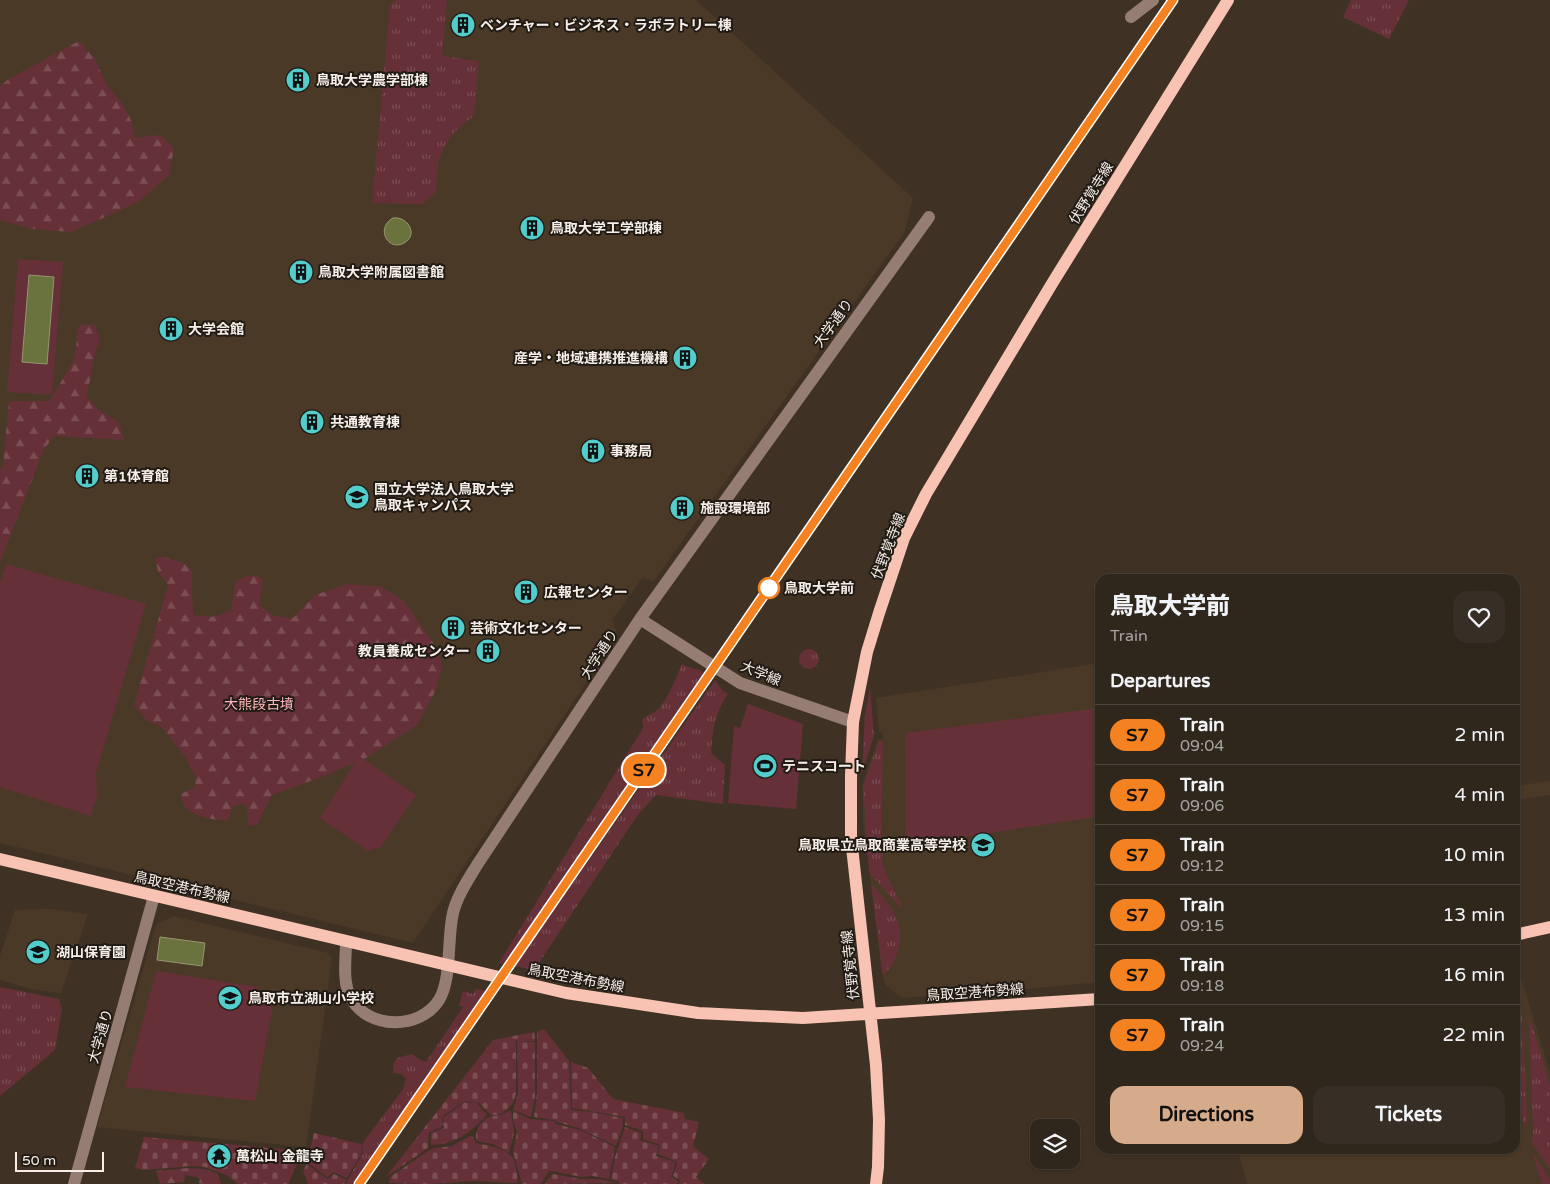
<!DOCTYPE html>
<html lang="en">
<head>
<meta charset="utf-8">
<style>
	body { margin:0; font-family:"Varela Round","Noto Sans JP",sans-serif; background:#372e25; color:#f1f3f6; height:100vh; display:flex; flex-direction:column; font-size:19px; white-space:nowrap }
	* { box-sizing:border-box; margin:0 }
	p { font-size:16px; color:#a7a5a3 }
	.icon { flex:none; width:28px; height:28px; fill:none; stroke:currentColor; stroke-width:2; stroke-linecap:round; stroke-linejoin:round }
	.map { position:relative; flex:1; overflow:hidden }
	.sheet { position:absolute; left:1095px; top:574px; width:425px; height:580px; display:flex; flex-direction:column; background:#2f261c; border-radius:15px; box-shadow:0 1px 4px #0004,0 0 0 1px #4a433b }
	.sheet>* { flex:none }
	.badge { padding:0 10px; border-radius:16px; font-size:18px; line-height:32px }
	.tools { position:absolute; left:1030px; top:1119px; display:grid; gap:10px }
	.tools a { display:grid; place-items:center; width:50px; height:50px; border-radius:10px; background:#2f261c; box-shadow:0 1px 4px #0004,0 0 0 1px #4a433b; font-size:25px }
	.scale { position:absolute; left:15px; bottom:12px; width:89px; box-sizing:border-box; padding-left:5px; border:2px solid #f7efe7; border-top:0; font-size:14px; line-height:18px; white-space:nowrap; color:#f7efe7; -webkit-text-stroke:4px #211b15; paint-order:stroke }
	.map>.badge { position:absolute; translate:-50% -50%; box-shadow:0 0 0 2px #fff }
	h2 { padding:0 15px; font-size:19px; line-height:45px }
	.round { display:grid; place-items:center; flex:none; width:52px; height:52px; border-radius:15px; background:#372e25 }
	.head { display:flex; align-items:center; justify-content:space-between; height:85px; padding:0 15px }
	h1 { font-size:24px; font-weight:800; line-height:38px }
	.cta { display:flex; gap:10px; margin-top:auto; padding:10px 15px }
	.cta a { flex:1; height:58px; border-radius:15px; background:#d6ab8b; color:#111; font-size:20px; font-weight:800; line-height:58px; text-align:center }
	.cta a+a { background:#372e25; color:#f1f3f6 }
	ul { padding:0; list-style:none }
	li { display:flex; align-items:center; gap:15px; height:60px; padding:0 15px; border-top:1px solid #4a433b }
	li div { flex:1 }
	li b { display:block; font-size:19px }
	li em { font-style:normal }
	li .badge { min-width:55px; font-weight:700; text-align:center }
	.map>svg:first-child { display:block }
</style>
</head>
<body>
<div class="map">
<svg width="1550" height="1184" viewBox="0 0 1550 1184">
	<defs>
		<pattern id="grass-tufts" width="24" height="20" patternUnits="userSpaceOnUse" patternTransform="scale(1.25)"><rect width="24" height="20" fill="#653037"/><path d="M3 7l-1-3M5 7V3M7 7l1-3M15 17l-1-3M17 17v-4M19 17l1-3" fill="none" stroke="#7c4e54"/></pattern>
		<pattern id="forest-firs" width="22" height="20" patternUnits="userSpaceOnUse" patternTransform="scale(1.25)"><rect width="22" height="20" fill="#653037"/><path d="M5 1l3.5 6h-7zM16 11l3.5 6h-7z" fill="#7c4e54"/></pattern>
		<pattern id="cemetery-stones" width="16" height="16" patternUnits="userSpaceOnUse" patternTransform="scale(1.25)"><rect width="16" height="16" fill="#653037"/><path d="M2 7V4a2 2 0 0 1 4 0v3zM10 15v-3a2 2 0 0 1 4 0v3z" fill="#7c4e54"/></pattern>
	</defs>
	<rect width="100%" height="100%" fill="#3f3225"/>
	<path fill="#4b3927" d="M0,0H696L913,198L904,233L653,582L643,577L612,620L616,630L613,642L413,943L0,843Z
		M1100,663V982L1015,990L902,998L886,985L882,974L863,820L862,786L878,739H883V733L879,732L876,698Z
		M1550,781V795L1516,800L1515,786Z
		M50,909L88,914L61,993L31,989L0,980V956L15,910Z
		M173,916L328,953L332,958L306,1147L97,1127L156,925Z
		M1515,959L1550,1072V1184H1247L1238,1149H1515Z"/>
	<path fill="url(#grass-tufts)" d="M395,0H447L442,56L479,61L474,116C458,127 447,138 440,157C436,167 437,181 436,192L422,204L372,203L390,5Z
		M1351,0H1409L1389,39L1343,17Z
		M799 659a10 10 0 1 1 20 0a10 10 0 1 1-20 0Z
		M682,664C690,669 698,668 706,674L505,964L499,963L643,728L642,720C647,715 651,714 656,711C666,704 677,676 682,664Z
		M715,680L723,691L728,694C714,715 713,729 711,753L725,765L723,804L656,795L637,816L534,970L515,966Z
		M870,688L874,735L862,774L865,714Z
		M879,741H883L881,838L876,840L877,853H883L882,862L886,874L902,906L901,908L869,872L863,786Z
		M871,884C891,905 907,923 897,953C895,961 890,970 883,975Z
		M1515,971L1521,990L1527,1121L1525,1127L1515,1091Z
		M0,987L59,999L62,1009L55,1050L0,1096Z
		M476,989L487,991L354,1184H346L363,1152L362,1144L403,1089L406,1079L402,1074L394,1073L393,1065L397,1058L412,1054L419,1059L426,1062L463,1007L459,1005L463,991L473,994Z
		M1529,1015L1550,1085V1169L1532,1143L1533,1132Z
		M1533,1154L1550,1179V1184H1542Z"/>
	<path fill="url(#forest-firs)" d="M79,41L95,59L106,84L121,102L131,120L135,138L160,135L174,148L169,175L138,202L72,232L32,229L0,220V86L9,79Z
		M82,324L95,325L100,340C92,358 92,377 86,396L99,410L119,423L124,440L54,436L44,449L0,562V469L3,466L9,401H49L72,364L76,350L77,331Z
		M165,557L183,563L192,571C191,586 193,601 193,615L212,617L231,611L235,583C244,576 253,572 263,580L259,605L274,616L293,618L315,595L347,584L382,587L405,602L433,643L442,664L436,690L417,725L368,757L324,776L272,795L256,826L248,825L247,807L242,803L232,807L228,821C215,820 192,817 184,805C182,802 182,798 181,794L195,787L196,778L186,758L162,727L146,720L134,705L168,585L158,571L155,558Z
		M188,1168L205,1169L218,1174L221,1184H202L199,1183L200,1178L185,1175L184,1182L160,1184L156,1171Z"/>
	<path fill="url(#cemetery-stones)" d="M544,1029L569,1061L571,1110L591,1112L623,1118L622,1129L616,1146L578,1128L557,1122L554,1120L534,1117L537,1094V1032Z
		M534,1032L535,1039L533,1041H516V1091C515,1105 506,1115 491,1115L479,1103L465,1101L444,1115L442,1119L443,1125L440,1128L429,1132L428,1148L386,1177L493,1040Z
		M520,1041L535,1042V1097L531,1117L513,1110L518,1094L517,1042Z
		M571,1062L588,1068L613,1099L684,1113L685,1119L699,1122L693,1146L709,1159L696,1177L704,1184H679L680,1180L673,1176L677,1163L675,1161L658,1154L660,1145L643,1139V1131L625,1125V1117L572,1108Z
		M465,1102L477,1103L487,1115C470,1133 456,1144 431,1145V1133L444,1128L443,1120L444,1117Z
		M509,1111H511L514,1133L509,1153L493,1144L477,1141C473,1132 481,1121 489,1117C497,1114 500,1117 509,1111Z
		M513,1111L530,1119L554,1121L556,1124L580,1130L615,1147L609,1179L593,1176L581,1177L552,1171H549L541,1184H522L513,1152L517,1132L513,1120Z
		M625,1127L641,1133L640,1140L659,1146L656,1156L675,1162L674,1169L671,1177L678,1181L677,1184H619V1182L611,1179L615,1157Z
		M314,1133L361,1144L362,1152L347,1178L334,1172L327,1177L307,1162Z
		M470,1136H472L476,1143C487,1145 503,1148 511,1156C516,1160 518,1177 517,1183L475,1181L430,1184L389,1183L390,1177L428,1151L435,1148L452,1146Z
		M144,1137L303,1151L288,1184H238L226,1175L205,1167L192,1166L144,1170L135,1168Z
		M307,1164L326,1178L328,1179L334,1174L347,1180L344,1184H308L303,1171Z
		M554,1174L580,1179H600L616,1183L545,1184L551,1175Z"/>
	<path fill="#653037" d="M18,259L63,262L52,395L7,392Z
		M6,564L146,604L96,773L97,796L91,816L0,787V583Z
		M748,704L803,724L796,809L728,803L734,726L740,728Z
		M1099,708L1100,816L906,846L905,733Z
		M359,756L416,795L381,847L368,851L320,818Z
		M156,971L258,987L273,1006L255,1101L125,1087Z"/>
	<path fill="#6a733d" stroke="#949870" d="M393,218C408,216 419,235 404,243C388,252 375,228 393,218Z
		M29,275L54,277L47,364L22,362Z
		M160,937L205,943L202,966L157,960Z"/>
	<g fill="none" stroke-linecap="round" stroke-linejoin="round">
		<path stroke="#967d74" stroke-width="12" d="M1131,17L1153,0
			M640,619L740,683L853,722
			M346,942C346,959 342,983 351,998C368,1030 420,1030 439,1000C452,979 447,938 453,913C457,896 468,880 477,865L640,619L929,217
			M74,1184L154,896"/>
		<path stroke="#f8c3b2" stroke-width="12" d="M0,859L566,993L698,1013L803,1018L1100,999
			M1515,935L1550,927
			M876,1184L878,1167L879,1120L876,1065L851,838V776L853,722L867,652L879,613L904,538L926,494L1053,282L1228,0"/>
		<path stroke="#e5dcd4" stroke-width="4" stroke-dasharray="2.5 5" stroke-linecap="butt" d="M359,1184L1173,0"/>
	</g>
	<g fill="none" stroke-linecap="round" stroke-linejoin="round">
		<defs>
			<path id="line" d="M359,1184L1173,0"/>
		</defs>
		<use href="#line" stroke="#fff" stroke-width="11"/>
		<use href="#line" stroke="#f58220" stroke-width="8"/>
	</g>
	<defs>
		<symbol id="building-disc" viewBox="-11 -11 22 22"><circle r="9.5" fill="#53cdcb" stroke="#211b15"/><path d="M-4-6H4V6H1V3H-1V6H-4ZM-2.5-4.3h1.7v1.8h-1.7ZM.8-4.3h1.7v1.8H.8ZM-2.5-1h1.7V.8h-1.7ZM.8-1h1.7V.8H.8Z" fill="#111"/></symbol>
		<symbol id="university-disc" viewBox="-11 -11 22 22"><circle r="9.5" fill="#53cdcb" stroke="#211b15"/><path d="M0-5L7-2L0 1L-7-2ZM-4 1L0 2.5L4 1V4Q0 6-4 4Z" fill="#111"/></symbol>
		<symbol id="stadium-disc" viewBox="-11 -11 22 22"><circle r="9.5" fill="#53cdcb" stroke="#211b15"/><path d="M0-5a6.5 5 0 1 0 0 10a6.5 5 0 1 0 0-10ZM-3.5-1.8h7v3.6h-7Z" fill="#111"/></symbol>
		<symbol id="school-disc" viewBox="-11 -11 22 22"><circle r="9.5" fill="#53cdcb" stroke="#211b15"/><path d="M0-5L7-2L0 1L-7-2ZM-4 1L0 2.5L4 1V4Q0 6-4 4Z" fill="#111"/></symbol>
		<symbol id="temple-disc" viewBox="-11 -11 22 22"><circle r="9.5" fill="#53cdcb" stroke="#211b15"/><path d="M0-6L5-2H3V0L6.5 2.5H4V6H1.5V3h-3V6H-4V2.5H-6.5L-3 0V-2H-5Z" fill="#111"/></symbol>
	</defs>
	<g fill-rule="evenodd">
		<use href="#building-disc" x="449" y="11" width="28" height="28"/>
		<use href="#building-disc" x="284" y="66" width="28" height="28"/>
		<use href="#building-disc" x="518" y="214" width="28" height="28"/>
		<use href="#building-disc" x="287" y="258" width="28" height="28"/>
		<use href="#building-disc" x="157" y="315" width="28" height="28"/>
		<use href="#building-disc" x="671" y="344" width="28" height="28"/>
		<use href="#building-disc" x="298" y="408" width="28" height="28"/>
		<use href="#building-disc" x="579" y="437" width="28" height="28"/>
		<use href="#building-disc" x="73" y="462" width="28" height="28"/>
		<use href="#university-disc" x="343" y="483" width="28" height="28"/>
		<use href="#building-disc" x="668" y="494" width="28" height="28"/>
		<use href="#building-disc" x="512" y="578" width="28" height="28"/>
		<use href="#building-disc" x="439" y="614" width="28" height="28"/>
		<use href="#building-disc" x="474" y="637" width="28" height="28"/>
		<use href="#stadium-disc" x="751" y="752" width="28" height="28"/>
		<use href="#school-disc" x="969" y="831" width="28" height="28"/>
		<use href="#school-disc" x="24" y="938" width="28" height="28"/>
		<use href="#school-disc" x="216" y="984" width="28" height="28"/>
		<use href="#temple-disc" x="205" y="1142" width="28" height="28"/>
	</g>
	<circle fill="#fff" stroke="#f58220" stroke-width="2.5" cx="769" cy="588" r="10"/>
	<g text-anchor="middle" stroke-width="4" stroke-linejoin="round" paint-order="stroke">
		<g font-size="14" font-weight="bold" fill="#f7efe7" stroke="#211b15" text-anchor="start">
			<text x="480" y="30">ベンチャー・ビジネス・ラボラトリー棟</text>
			<text x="316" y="85">鳥取大学農学部棟</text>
			<text x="550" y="233">鳥取大学工学部棟</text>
			<text x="318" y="277">鳥取大学附属図書館</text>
			<text x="188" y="334">大学会館</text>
			<text x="668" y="363" text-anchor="end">産学・地域連携推進機構</text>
			<text x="330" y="427">共通教育棟</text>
			<text x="610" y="456">事務局</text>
			<text x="104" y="481">第1体育館</text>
			<text x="374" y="494">国立大学法人鳥取大学<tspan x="374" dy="16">鳥取キャンパス</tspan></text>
			<text x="700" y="513">施設環境部</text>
			<text x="544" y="597">広報センター</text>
			<text x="470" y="633">芸術文化センター</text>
			<text x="470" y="656" text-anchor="end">教員養成センター</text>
			<text x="782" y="771">テニスコート</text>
			<text x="966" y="850" text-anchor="end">鳥取県立鳥取商業高等学校</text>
			<text x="56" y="957">湖山保育園</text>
			<text x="248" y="1003">鳥取市立湖山小学校</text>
			<text x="236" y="1161">萬松山 金龍寺</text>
		</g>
		<g font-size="14" fill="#f7efe7" stroke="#211b15">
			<text transform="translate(1091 193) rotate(-58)" y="5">伏野覚寺線</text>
			<text transform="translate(833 323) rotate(-54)" y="5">大学通り</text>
			<text transform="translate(888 546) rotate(-69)" y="5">伏野覚寺線</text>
			<text transform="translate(599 654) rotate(-57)" y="5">大学通り</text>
			<text transform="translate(761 673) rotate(23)" y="5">大学線</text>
			<text transform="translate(182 887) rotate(13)" y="5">鳥取空港布勢線</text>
			<text transform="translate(850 965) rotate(-96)" y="5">伏野覚寺線</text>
			<text transform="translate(576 978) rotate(11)" y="5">鳥取空港布勢線</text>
			<text transform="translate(975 992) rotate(-4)" y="5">鳥取空港布勢線</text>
			<text transform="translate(100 1036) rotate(-74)" y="5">大学通り</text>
		</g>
		<g font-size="14" font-weight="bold" fill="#f7efe7" stroke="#211b15" text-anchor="start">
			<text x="784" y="593">鳥取大学前</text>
		</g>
		<g font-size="14" fill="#ffb6bc" stroke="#211b15">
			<text x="259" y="709">大熊段古墳</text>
		</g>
	</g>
</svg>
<div class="tools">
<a><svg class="icon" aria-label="layers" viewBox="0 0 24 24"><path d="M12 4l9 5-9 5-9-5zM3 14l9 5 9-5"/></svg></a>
</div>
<div class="scale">50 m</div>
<b class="badge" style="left:644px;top:770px;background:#f58220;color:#111">S7</b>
<section class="sheet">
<div class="head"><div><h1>鳥取大学前</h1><p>Train</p></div><a class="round"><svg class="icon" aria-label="heart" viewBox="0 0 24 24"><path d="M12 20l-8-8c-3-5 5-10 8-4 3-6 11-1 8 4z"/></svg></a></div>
<h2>Departures</h2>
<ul>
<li><span class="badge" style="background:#f58220;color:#111">S7</span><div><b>Train</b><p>09:04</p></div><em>2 min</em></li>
<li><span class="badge" style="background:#f58220;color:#111">S7</span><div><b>Train</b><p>09:06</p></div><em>4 min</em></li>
<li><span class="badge" style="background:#f58220;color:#111">S7</span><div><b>Train</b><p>09:12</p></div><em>10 min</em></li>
<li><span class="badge" style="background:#f58220;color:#111">S7</span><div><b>Train</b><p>09:15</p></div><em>13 min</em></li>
<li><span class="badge" style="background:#f58220;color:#111">S7</span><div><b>Train</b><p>09:18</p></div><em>16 min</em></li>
<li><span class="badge" style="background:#f58220;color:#111">S7</span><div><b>Train</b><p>09:24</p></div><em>22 min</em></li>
</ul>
<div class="cta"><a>Directions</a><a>Tickets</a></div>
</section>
</div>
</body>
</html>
